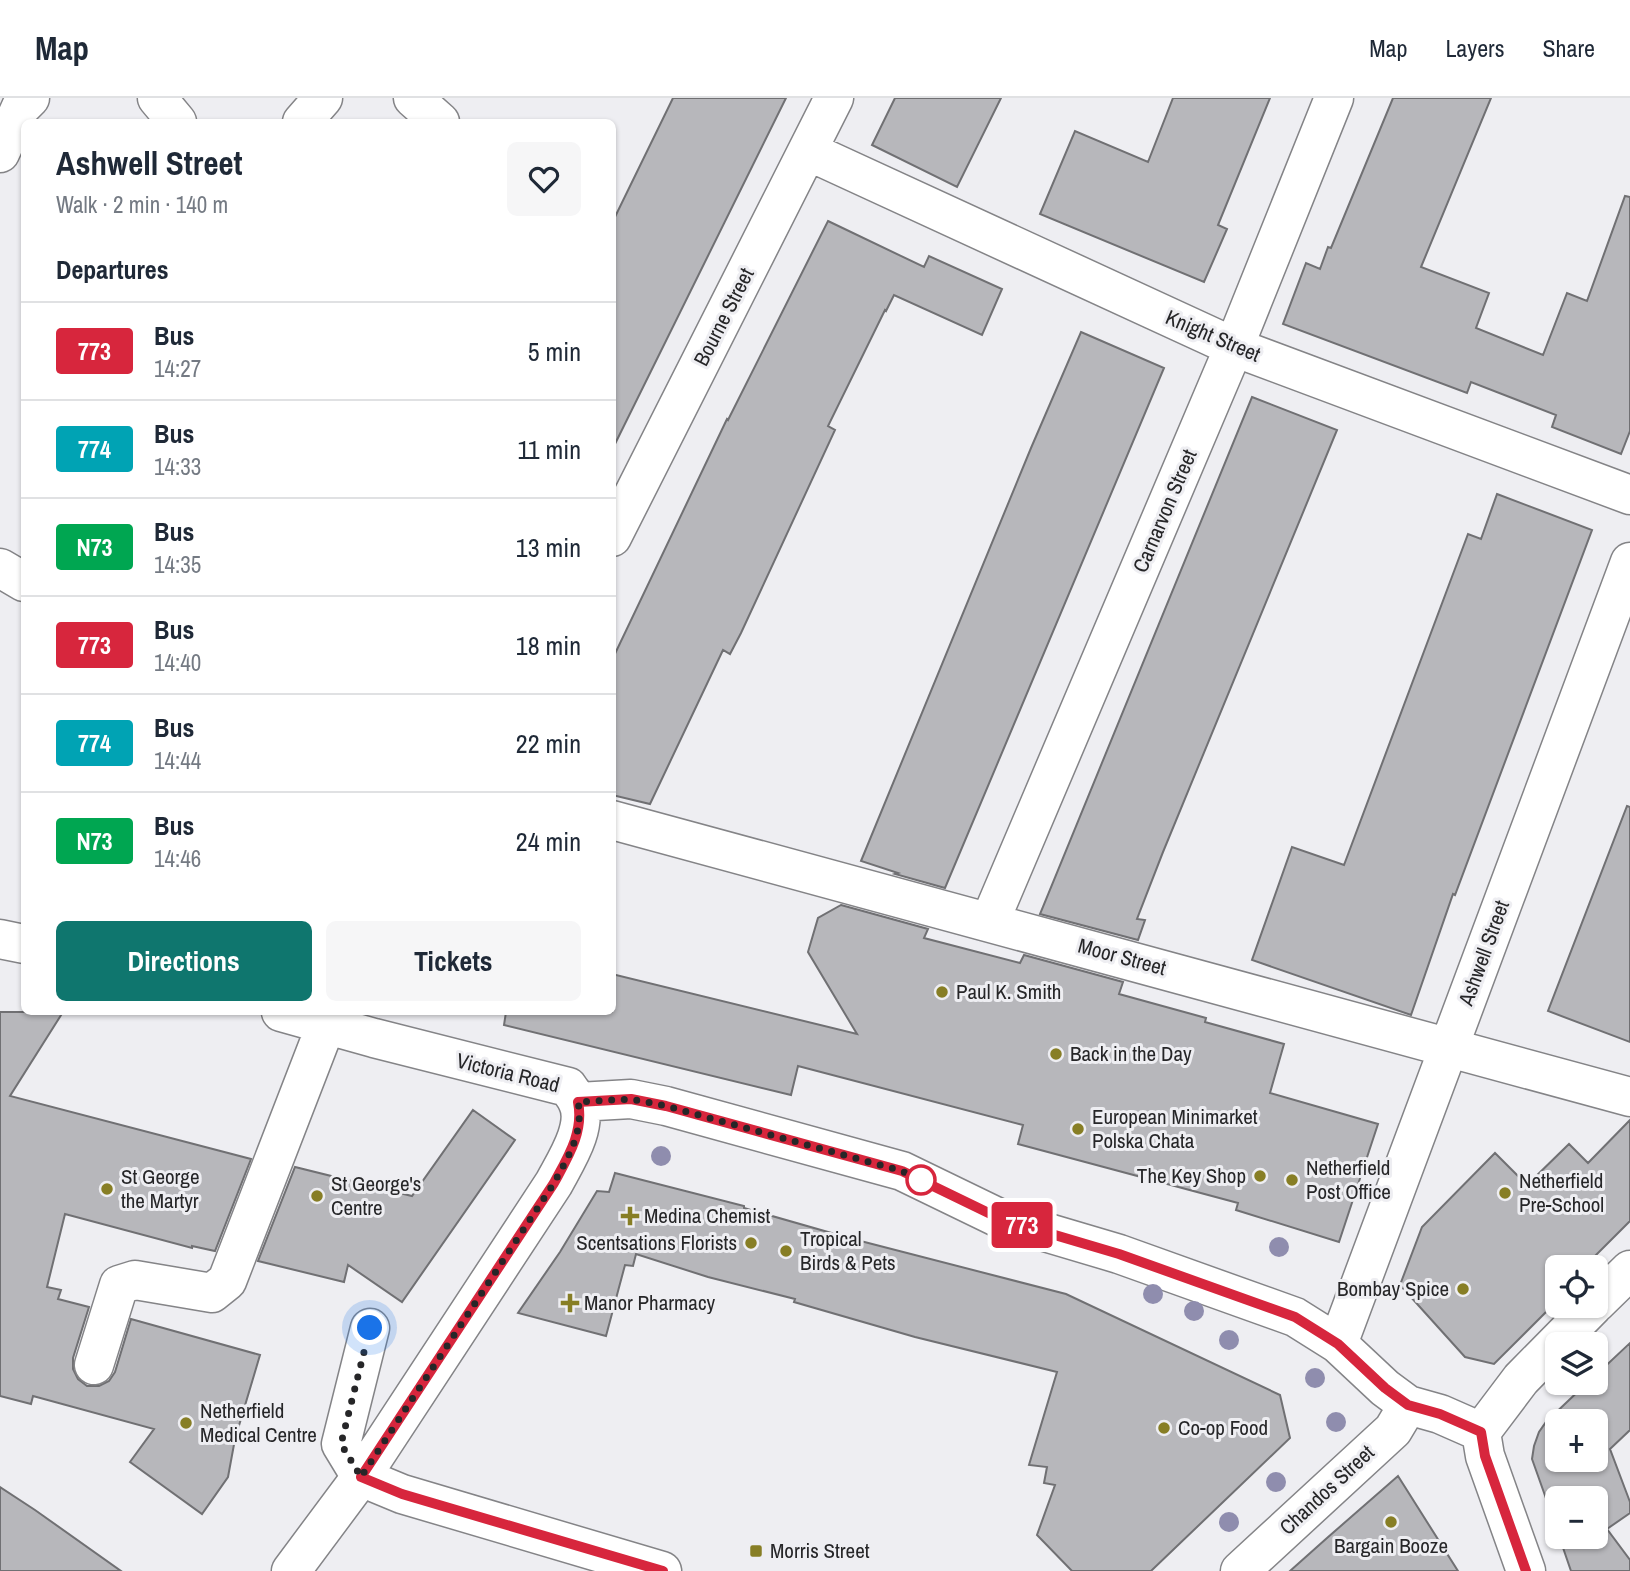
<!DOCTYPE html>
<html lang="en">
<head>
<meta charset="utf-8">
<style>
	body { margin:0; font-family:"Archivo Narrow",sans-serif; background:#f6f6f7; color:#1f2937; height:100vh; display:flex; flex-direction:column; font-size:26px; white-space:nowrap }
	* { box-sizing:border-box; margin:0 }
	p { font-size:23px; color:#747a83 }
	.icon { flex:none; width:38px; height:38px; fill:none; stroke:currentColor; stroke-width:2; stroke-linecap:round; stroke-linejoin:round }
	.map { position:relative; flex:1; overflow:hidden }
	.drawer { position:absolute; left:21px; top:21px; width:595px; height:896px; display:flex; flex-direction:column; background:#fff; border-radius:10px; box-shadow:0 2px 5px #0004 }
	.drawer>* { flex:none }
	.badge { padding:0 14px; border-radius:5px; font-size:24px; line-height:46px }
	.controls { position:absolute; left:1545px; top:1157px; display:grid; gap:14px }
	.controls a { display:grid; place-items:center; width:63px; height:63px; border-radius:10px; background:#fff; box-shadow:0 2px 5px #0004; font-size:35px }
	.you { position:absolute; width:35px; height:35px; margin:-18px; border:5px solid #fff; border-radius:50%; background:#1a73e8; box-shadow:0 0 0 10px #1a73e833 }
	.map>.badge { position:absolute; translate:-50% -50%; box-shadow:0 0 0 4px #fff }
	h2 { padding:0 35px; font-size:26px; line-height:63px }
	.round { display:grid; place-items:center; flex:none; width:74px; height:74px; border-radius:10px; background:#f6f6f7 }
	.overview { display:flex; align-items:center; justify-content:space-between; height:119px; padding:0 35px }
	h1 { font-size:33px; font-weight:700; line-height:52px }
	.cta { display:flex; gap:14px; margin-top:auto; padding:14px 35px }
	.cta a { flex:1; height:80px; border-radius:10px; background:#0f766e; color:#fff; font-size:28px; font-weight:700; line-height:80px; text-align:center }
	.cta a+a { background:#f6f6f7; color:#1f2937 }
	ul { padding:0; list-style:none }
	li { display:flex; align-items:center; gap:21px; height:98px; padding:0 35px; border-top:2px solid #e0e1e3 }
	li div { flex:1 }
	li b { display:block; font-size:26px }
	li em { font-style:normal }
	li .badge { min-width:77px; font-weight:700; text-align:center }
	header { display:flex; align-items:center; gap:42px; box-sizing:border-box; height:98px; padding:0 35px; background:#fff; border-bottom:2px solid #e0e1e3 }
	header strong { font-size:33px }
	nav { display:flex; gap:38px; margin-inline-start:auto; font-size:24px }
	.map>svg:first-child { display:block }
</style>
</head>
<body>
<header>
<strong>Map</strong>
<nav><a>Map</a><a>Layers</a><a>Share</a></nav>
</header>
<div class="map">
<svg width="1630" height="1473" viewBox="0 0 1630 1473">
	<rect width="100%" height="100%" fill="#eeeef2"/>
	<path fill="#b7b7bb" stroke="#707073" stroke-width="2" fill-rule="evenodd" d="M673,0H786L612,352V125Z
		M895,0H1001L957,89L872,47Z
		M1173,0H1270L1218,127L1227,131L1204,184L1040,116L1075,33L1148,64Z
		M1393,0H1491L1421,169L1489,195L1476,230L1543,257L1567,195L1587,203L1625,98L1630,99V333L1621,356L1552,329L1556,317L1471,284L1467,295L1283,226L1306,165L1320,171L1328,149L1331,150Z
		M828,123L924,169L929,158L1002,191L982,237L894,197L886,213L885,212L828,328L835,332L741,535L730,556L723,552L650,706L612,697V562L727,321L728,322Z
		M1081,234L1164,270L945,790L895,776L898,775L861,763L1031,350Z
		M1252,299L1337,332L1163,754L1137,821L1145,822L1138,842L1040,816Z
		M1497,396L1592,432L1455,797L1453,796L1411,917L1252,862L1292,749L1344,767L1468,436L1481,441Z
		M1627,708L1630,709V944L1548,913Z
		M841,807L928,831L924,840L1020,865L1024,857L1123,884L1119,896L1206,920L1205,924L1284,946L1270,995L1378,1026L1339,1144L1236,1112L1238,1105L1018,1046L1023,1027L798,968L791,997L504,927L506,914H612V876L857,936L808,854L818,820Z
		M0,914H63L10,998L251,1061L215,1153L192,1148V1150L65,1116L47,1189L61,1192L58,1201L89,1209L73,1260V1271L78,1281L87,1288H99L109,1283L115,1274L131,1221L260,1257L235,1341L228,1379L202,1416L130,1364L154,1331L33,1298L31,1306L0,1298Z
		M473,1012L515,1042L402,1204L348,1167L344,1184L258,1163L295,1069L412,1098Z
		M1630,1022V1123L1584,1169H1558V1202L1494,1266L1465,1259L1400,1187L1422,1129L1495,1055L1527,1087L1569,1046L1588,1065Z
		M615,1075L744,1108V1110L849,1140L1066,1196L1280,1297L1290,1340L1151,1473H1072L1037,1437L1055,1387L1044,1385L1047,1369L1029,1367L1057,1274L915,1239L794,1204L795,1201L708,1179L636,1156L633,1168L625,1167L606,1238L518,1215L560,1154L597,1093L609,1094Z
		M1630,1245V1332L1610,1351L1630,1404V1415L1607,1431L1630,1462V1473H1571L1559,1438H1596V1400H1558V1434L1532,1361L1534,1348L1539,1334L1546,1324L1588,1284H1596V1277ZM1558,1323H1596V1362H1558Z
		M1398,1378L1458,1473H1290L1327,1440Z
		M0,1389L35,1412L121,1473H0Z"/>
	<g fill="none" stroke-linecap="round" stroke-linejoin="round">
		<defs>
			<path id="minor" d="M157,0L177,24
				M413,0L440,24
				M302,24L323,0
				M808,53L1234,249L1630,397
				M0,55L21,9L30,0
				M612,439L834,0
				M0,470L24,484
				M612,722L1630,999
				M990,823L1234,249L1334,0
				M0,841L24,846
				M281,914L374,940L568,989C571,994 575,998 577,1003C590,1027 565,1064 554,1085L361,1379L291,1473
				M578,1004L631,1001L666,1008L902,1073L1001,1121L1119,1156L1295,1219L1338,1246L1385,1290L1408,1307L1440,1316L1481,1334
				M1596,1205L1630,1172
				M1338,1246L1630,464
				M94,1267L119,1187L135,1182L212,1195L227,1183L326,927
				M1481,1334L1521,1281L1593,1208
				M1481,1334L1485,1358L1526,1473
				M361,1379L402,1396L662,1473
				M361,1379L341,1346L370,1230
				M1240,1473L1393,1332L1408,1307"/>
		</defs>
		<use href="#minor" stroke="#848487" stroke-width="41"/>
		<use href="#minor" stroke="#fff" stroke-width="38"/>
	</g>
	<g fill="#8f8dae">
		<circle cx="661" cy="1058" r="10"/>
		<circle cx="1279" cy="1149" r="10"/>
		<circle cx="1153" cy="1196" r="10"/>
		<circle cx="1194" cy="1213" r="10"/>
		<circle cx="1229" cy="1242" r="10"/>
		<circle cx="1315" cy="1280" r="10"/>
		<circle cx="1336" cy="1324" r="10"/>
		<circle cx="1276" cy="1384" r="10"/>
		<circle cx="1229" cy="1424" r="10"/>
	</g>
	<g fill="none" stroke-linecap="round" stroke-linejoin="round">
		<defs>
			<path id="line" d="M663,1473L402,1396L361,1379L554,1085C568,1059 584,1034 578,1004L631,1001L666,1008L902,1073L1001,1121L1119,1156L1295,1219L1338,1246L1385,1290L1408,1307L1440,1316L1481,1334L1485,1358L1526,1473"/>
		</defs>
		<use href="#line" stroke="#fff" stroke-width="16"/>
		<use href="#line" stroke="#d7263d" stroke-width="10"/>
		<path stroke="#262628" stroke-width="7" stroke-dasharray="0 12.6" d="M370,1230L341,1346L361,1379L554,1085C568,1059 584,1034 578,1004L631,1001L666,1008L902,1073L926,1085L921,1082"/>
	</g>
	<g fill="#877e25" stroke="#eeeef2" stroke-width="2.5">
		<circle cx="942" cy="894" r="7"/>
		<circle cx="1056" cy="956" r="7"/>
		<circle cx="1078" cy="1031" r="7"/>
		<circle cx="1260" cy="1078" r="7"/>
		<circle cx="1292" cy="1082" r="7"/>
		<circle cx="107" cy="1091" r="7"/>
		<circle cx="1505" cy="1095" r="7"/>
		<circle cx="317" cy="1098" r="7"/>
		<path d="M626.5 1107.5h7v7h7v7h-7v7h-7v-7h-7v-7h7z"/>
		<circle cx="751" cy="1145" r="7"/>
		<circle cx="786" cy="1153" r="7"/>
		<circle cx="1463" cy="1191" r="7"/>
		<path d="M566.5 1194.5h7v7h7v7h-7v7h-7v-7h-7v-7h7z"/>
		<circle cx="186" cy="1325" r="7"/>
		<circle cx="1164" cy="1330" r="7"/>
		<circle cx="1391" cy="1424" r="7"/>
		<rect x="749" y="1446" width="14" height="14" rx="3.5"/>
	</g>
	<circle fill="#fff" stroke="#d7263d" stroke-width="3.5" cx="921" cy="1082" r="14"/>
	<g text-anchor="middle" stroke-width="6" stroke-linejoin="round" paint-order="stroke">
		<g font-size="21" fill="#262628" stroke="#eeeef2">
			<text transform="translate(724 219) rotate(-63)" y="7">Bourne Street</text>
			<text transform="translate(1213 238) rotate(23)" y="7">Knight Street</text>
			<text transform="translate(1165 413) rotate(-67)" y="7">Carnarvon Street</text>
			<text transform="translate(1484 855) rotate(-70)" y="7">Ashwell Street</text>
			<text transform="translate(1122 859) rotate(15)" y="7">Moor Street</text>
			<text transform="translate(508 975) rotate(14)" y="7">Victoria Road</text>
			<text transform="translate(1327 1392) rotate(-43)" y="7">Chandos Street</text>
		</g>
		<g font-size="21" fill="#262628" stroke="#eeeef2" text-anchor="start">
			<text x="956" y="901">Paul K. Smith</text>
			<text x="1070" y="963">Back in the Day</text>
			<text x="1092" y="1026">European Minimarket<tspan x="1092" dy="24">Polska Chata</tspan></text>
			<text x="1306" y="1077">Netherfield<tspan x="1306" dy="24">Post Office</tspan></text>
			<text x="1246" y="1085" text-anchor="end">The Key Shop</text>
			<text x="121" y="1086">St George<tspan x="121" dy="24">the Martyr</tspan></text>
			<text x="1519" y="1090">Netherfield<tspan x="1519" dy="24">Pre-School</tspan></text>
			<text x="331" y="1093">St George's<tspan x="331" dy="24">Centre</tspan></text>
			<text x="644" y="1125">Medina Chemist</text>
			<text x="800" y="1148">Tropical<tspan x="800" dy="24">Birds &amp; Pets</tspan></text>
			<text x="737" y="1152" text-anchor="end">Scentsations Florists</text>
			<text x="1449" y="1198" text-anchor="end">Bombay Spice</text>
			<text x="584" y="1212">Manor Pharmacy</text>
			<text x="200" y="1320">Netherfield<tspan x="200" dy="24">Medical Centre</tspan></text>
			<text x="1178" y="1337">Co-op Food</text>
			<text x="1391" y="1455" text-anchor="middle">Bargain Booze</text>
			<text x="770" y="1460">Morris Street</text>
		</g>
	</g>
</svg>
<div class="controls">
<a><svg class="icon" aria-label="locate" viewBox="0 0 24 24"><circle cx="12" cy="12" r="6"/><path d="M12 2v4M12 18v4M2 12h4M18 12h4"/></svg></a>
<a><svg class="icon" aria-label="layers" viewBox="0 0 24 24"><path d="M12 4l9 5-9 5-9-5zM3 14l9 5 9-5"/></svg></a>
<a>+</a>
<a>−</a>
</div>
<div class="you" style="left:370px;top:1230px"></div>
<b class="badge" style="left:1022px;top:1127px;background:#d7263d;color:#fff">773</b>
<section class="drawer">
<div class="overview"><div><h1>Ashwell Street</h1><p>Walk · 2 min · 140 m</p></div><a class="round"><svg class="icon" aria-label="heart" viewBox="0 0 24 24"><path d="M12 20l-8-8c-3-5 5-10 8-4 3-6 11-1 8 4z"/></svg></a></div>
<h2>Departures</h2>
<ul>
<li><span class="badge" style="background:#d7263d;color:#fff">773</span><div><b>Bus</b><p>14:27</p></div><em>5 min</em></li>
<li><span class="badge" style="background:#00a3b4;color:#fff">774</span><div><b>Bus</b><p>14:33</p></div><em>11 min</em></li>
<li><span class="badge" style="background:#00a651;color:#fff">N73</span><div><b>Bus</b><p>14:35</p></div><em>13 min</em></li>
<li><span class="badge" style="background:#d7263d;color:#fff">773</span><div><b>Bus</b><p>14:40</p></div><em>18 min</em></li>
<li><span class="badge" style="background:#00a3b4;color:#fff">774</span><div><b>Bus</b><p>14:44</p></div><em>22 min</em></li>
<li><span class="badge" style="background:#00a651;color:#fff">N73</span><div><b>Bus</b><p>14:46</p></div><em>24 min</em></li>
</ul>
<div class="cta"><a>Directions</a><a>Tickets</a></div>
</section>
</div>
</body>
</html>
